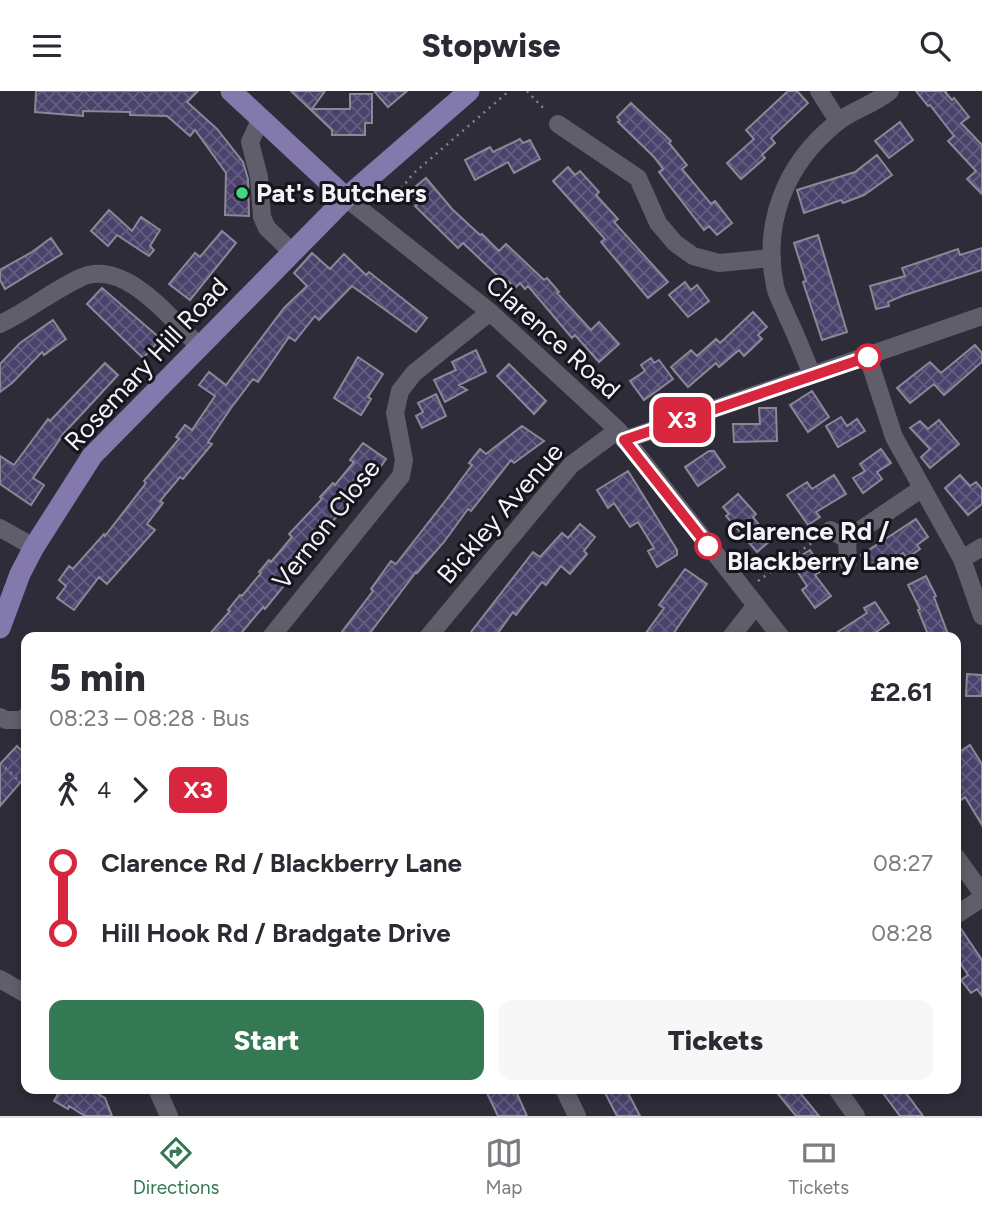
<!DOCTYPE html>
<html lang="en">
<head>
<meta charset="utf-8">
<style>
	body { margin:0; font-family:Figtree,sans-serif; background:#f7f7f7; color:#2b2b33; height:100vh; display:flex; flex-direction:column; font-size:26px; white-space:nowrap }
	* { box-sizing:border-box; margin:0 }
	p { font-size:23px; color:#7c7c81 }
	.icon { flex:none; width:38px; height:38px; fill:none; stroke:currentColor; stroke-width:2; stroke-linecap:round; stroke-linejoin:round }
	.map { position:relative; flex:1; overflow:hidden }
	.panel { position:absolute; left:21px; top:541px; width:940px; height:462px; display:flex; flex-direction:column; background:#fff; border-radius:14px; box-shadow:0 4px 10px #0003 }
	.panel>* { flex:none }
	.badge { padding:0 14px; border-radius:10px; font-size:24px; line-height:46px }
	.map>.badge { position:absolute; translate:-50% -50%; box-shadow:0 0 0 4px #fff }
	.legs { display:flex; align-items:center; gap:10px; height:77px; padding:0 28px; font-size:23px }
	.legs p { margin-inline-start:auto }
	.overview { display:flex; align-items:center; justify-content:space-between; height:119px; padding:0 28px }
	h1 { font-size:38px; font-weight:800; line-height:52px }
	.button { display:flex; gap:14px; margin-top:auto; padding:14px 28px }
	.button a { flex:1; height:80px; border-radius:14px; background:#357854; color:#fff; font-size:28px; font-weight:800; line-height:80px; text-align:center }
	.button a+a { background:#f7f7f7; color:#2b2b33 }
	ul { padding:0 28px; list-style:none }
	li { display:flex; align-items:center; gap:24px; height:70px; font-size:26px }
	li i { display:grid; place-items:center; width:10px; height:100%; margin:0 9px; background:currentColor }
	li i::after { content:''; width:18px; height:18px; margin:-9px; border:5px solid; border-radius:50%; background:#fff }
	li p { margin-inline-start:auto }
	li:first-child i { background:linear-gradient(#0000 50%,currentColor 0) }
	li:last-child i { background:linear-gradient(currentColor 50%,#0000 0) }
	header { display:flex; justify-content:space-between; align-items:center; height:91px; padding:0 28px; background:#fff; font-size:32px; font-weight:800 }
	.menu { display:flex; justify-content:space-around; align-items:center; height:98px; border-top:2px solid #e1e1e2; background:#fff; font-size:19px; color:#7c7c81 }
	.menu a { display:grid; justify-items:center; gap:4px }
	.menu .current { color:#357854 }
	.map>svg:first-child { display:block }
</style>
</head>
<body>
<header><svg class="icon" aria-label="menu" viewBox="0 0 24 24"><path d="M4 6h16M4 12h16M4 18h16"/></svg>Stopwise<svg class="icon" aria-label="search" viewBox="0 0 24 24"><circle cx="10" cy="10" r="6"/><path d="M15 15l6 6"/></svg></header>
<div class="map">
<svg width="982" height="1025" viewBox="0 0 982 1025">
	<defs>
		<pattern id="building-cross-hatch" width="8" height="8" patternUnits="userSpaceOnUse" patternTransform="scale(1.75)"><rect width="8" height="8" fill="#4a426b"/><path d="M0 0l8 8M0 8l8-8" fill="none" stroke="#655e81"/></pattern>
	</defs>
	<rect width="100%" height="100%" fill="#2e2c38"/>
	<path fill="url(#building-cross-hatch)" stroke="#8a8896" stroke-width="2" d="M36,0H198L187,11L217,38L243,71L248,88L249,125L225,124L226,82L195,39L190,45L167,25L130,24V21L83,20V25L35,21Z
		M291,0H325L312,18H350V3H372V32H365V44H332V39Z
		M374,0H407L388,16Z
		M788,0H797L808,12L771,47L775,52L762,64L765,67L741,88L727,72L754,48L746,39Z
		M916,0H947L945,1L952,9L954,7L969,26L961,32L982,54V103L967,88L976,80L948,50L954,45L930,14L928,15Z
		M631,12L671,50L669,52L687,74L682,78L711,113L715,110L732,132L717,144L709,135L704,139L659,81L663,78L654,66L618,31L620,30L617,26Z
		M900,31L913,49L889,67L875,50Z
		M520,48L523,52L530,49L540,68L514,82L508,71L475,89L465,69L490,56L493,61Z
		M877,64L892,84L864,104L843,112L841,109L804,122L797,99L855,81Z
		M568,76L575,84L580,80L599,101L596,104L618,128L614,131L668,191L648,207L601,151L605,148L553,90Z
		M426,87L452,118L480,144L482,143L499,160L506,153L544,189L547,187L559,201L557,202L591,239L599,231L619,253L599,271L575,244L572,247L528,195L525,198L520,192L515,197L503,185L500,187L463,152L458,157L415,115L418,112L409,101Z
		M109,119L132,140L141,126L160,139L150,155L154,159L149,165L117,144L108,155L91,140Z
		M222,140L236,152L190,209L169,193L195,162L200,166Z
		M818,144L847,241L822,249L803,191L806,190L794,152Z
		M51,147L62,163L5,198L0,189V179L32,161Z
		M982,157V179L902,205L888,211L889,215L876,218L870,195L905,185L902,177L958,158L960,164Z
		M312,162L330,178L344,163L366,184L369,181L427,227L416,241L352,195L319,229L315,225L295,250L289,246L258,291L253,288L231,317L208,351L212,353L183,388L180,386L160,410L163,412L147,433L155,439L107,493L99,486L74,519L57,507L66,495L59,489L69,475L73,478L104,443L105,445L146,392L144,390L179,348L176,346L185,334L192,339L215,305L199,294L209,281L226,294L284,217L307,195L294,182Z
		M685,191L691,199L697,194L709,210L688,226L669,204Z
		M102,197L161,248L143,267L87,213Z
		M753,221L767,236L758,244L762,248L744,265L739,259L719,276L716,272L688,296L671,276L691,259L697,265L716,248L720,252Z
		M53,229L66,248L44,264L42,261L12,292L0,301V273L20,252Z
		M975,254L982,262V271L944,304L934,293L910,312L897,297L930,271L941,282Z
		M476,259L486,281L459,294L467,299L445,311L434,289L456,279L452,271Z
		M358,266L383,283L368,306L371,308L361,324L334,307Z
		M651,267L654,272L659,269L673,288L644,309L630,290L645,280L641,274Z
		M105,272L118,284L65,341L33,387L44,394L31,414L0,393V365L14,374L48,328L50,330Z
		M509,273L546,310L534,323L497,285Z
		M812,300L829,326L808,341L790,314Z
		M436,303L446,325L422,337L416,325L423,321L418,312Z
		M759,317H776L777,350L734,351L733,333H760Z
		M841,326L847,335L857,328L865,340L838,356L826,335Z
		M939,329L959,353L930,377L921,366L930,358L910,337L920,330L928,338Z
		M522,335L544,350L514,372L511,369L471,420L468,418L444,451L417,482L416,481L367,546H338L373,500L371,498L391,470L396,473L446,409L472,374L469,372L480,358L486,363Z
		M363,352L386,368L376,382L304,462L308,465L265,518L263,516L238,546H207L230,520L228,519L240,504L242,505L261,482L259,481L269,469L271,471L292,446L289,443L322,408L320,406L333,392L335,394L354,371L350,369Z
		M881,358L891,372L877,381L882,388L863,402L853,387L865,380L860,373Z
		M709,360H714L725,376L698,395L685,376Z
		M628,380L677,459V464L657,476L648,460L654,457L638,431L630,436L614,412L608,417L597,399Z
		M834,384L846,403L816,421L820,426L808,434L787,404L807,391L812,398Z
		M960,384L970,395L976,391L982,398V413L968,424L945,397Z
		M738,403L756,423L753,426L771,449L757,461L726,425L729,423L723,416Z
		M916,428L928,446L917,454L920,458L907,467L903,462L872,481L861,464Z
		M580,433L595,446L584,460L587,463L570,483L561,475L546,494L542,491L516,524L513,521L495,546H478L471,541L533,461L540,466L562,442L568,447Z
		M810,459L823,479L815,484L831,505L815,517L802,499L807,495L791,471Z
		M685,478L707,493L671,546H643L664,517L659,514Z
		M926,485L936,505L934,506L949,546H929L918,519L920,518L908,494Z
		M875,511L889,532L869,546H830L867,522L864,517Z
		M967,583L982,584V605H966Z
		M970,654L982,673V734L965,706L961,709L956,700V663Z
		M17,655L26,664V685L0,715V673Z
		M956,835H959L982,869V905L977,898L971,902L961,889L968,884L956,865Z
		M61,998H89L105,1007L112,1025H85L69,1015L68,1018L54,1010Z
		M485,998H515L527,1025H498Z
		M603,998H626L640,1025H617Z
		M774,998H797L819,1025H796Z
		M880,998H903L923,1025H900Z"/>
	<g fill="none" stroke-linecap="round" stroke-linejoin="round">
		<path stroke="#84838c" stroke-width="2.5" stroke-dasharray="2 5" stroke-linecap="butt" d="M527,0L546,20
			M387,97C402,103 405,91 414,82L509,0
			M758,490L816,449
			M0,672L26,696"/>
		<path stroke="#5f5e6a" stroke-width="18" d="M819,0L838,30
			M261,27L250,51L259,86L262,126L267,137L292,161
			M558,33L638,87L658,132L675,152L693,165L719,172L772,167
			M346,107L490,221L618,339L781,546
			M0,233C28,220 52,200 80,187C124,166 171,228 199,255
			M868,266L894,346L962,468L982,525
			M812,284C804,264 796,244 787,225C783,215 777,205 775,195C762,131 786,73 835,33C851,19 874,14 890,0
			M624,349L982,225
			M0,437L34,456
			M830,439L847,448L848,471
			M847,448L921,398
			M962,468L982,456
			M271,546L401,385L404,369L395,322L400,300L414,282L490,221
			M428,546L571,374L618,339
			M731,546L756,514
			M0,626L6,629H22L26,625
			M956,766L982,802
			M956,824L982,807
			M0,888L26,903
			M157,998L169,1025
			M564,998L577,1025
			M837,998L856,1025"/>
		<path stroke="#8379ad" stroke-width="21" d="M231,0L346,107
			M0,537L20,483L34,456L92,365L346,107L469,0"/>
	</g>
	<g fill="none" stroke-linecap="round" stroke-linejoin="round">
		<defs>
			<path id="line-1" d="M708,455L624,349L868,266"/>
		</defs>
		<use href="#line-1" stroke="#fff" stroke-width="16"/>
		<use href="#line-1" stroke="#d7263d" stroke-width="10"/>
	</g>
	<circle fill="#42d77c" stroke="#16151b" stroke-width="2.5" cx="242" cy="102" r="7"/>
	<g fill="#fff" stroke="#d7263d" stroke-width="3.5">
		<circle cx="868" cy="266" r="12"/>
		<circle cx="708" cy="455" r="12"/>
	</g>
	<g text-anchor="middle" stroke-width="6" stroke-linejoin="round" paint-order="stroke">
		<g font-size="26" font-weight="bold" fill="#f4f3fa" stroke="#16151b" text-anchor="start">
			<text x="256" y="111">Pat's Butchers</text>
		</g>
		<g font-size="26" fill="#f4f3fa" stroke="#16151b">
			<text transform="translate(553 246) rotate(42)" y="9">Clarence Road</text>
			<text transform="translate(146 273) rotate(-47)" y="9">Rosemary Hill Road</text>
			<text transform="translate(500 422) rotate(-49)" y="9">Bickley Avenue</text>
			<text transform="translate(326 433) rotate(-52)" y="9">Vernon Close</text>
		</g>
		<g font-size="26" font-weight="bold" fill="#f4f3fa" stroke="#16151b" text-anchor="start">
			<text x="727" y="449">Clarence Rd /<tspan x="727" dy="30">Blackberry Lane</tspan></text>
		</g>
	</g>
</svg>
<b class="badge" style="left:682px;top:329px;background:#d7263d;color:#fff">X3</b>
<section class="panel">
<div class="overview"><div><h1>5 min</h1><p>08:23 – 08:28 · Bus</p></div><b>£2.61</b></div>
<div class="legs"><svg class="icon" aria-label="walk" viewBox="0 0 24 24"><circle cx="13" cy="4" r="2"/><path d="M13 8l-2 6 4 7M11 14l-3 7M7 12l3-4h3l4 4"/></svg>4<svg class="icon" aria-label="forward" viewBox="0 0 24 24"><path d="M9 5l7 7-7 7"/></svg><b class="badge" style="background:#d7263d;color:#fff">X3</b></div>
<ul>
<li><i style="color:#d7263d"></i><b>Clarence Rd / Blackberry Lane</b><p>08:27</p></li>
<li><i style="color:#d7263d"></i><b>Hill Hook Rd / Bradgate Drive</b><p>08:28</p></li>
</ul>
<div class="button"><a>Start</a><a>Tickets</a></div>
</section>
</div>
<nav class="menu">
<a class="current"><svg class="icon" aria-label="directions" viewBox="0 0 24 24"><path d="M12 3l9 9-9 9-9-9zM9 14v-3h6M13 9l2 2-2 2"/></svg>Directions</a>
<a><svg class="icon" aria-label="map" viewBox="0 0 24 24"><path d="M3 6l6-2 6 2 6-2v14l-6 2-6-2-6 2zM9 4v14M15 6v14"/></svg>Map</a>
<a><svg class="icon" aria-label="tickets" viewBox="0 0 24 24"><path d="M3 7h18v10H3zM15 7v10"/></svg>Tickets</a>
</nav>
</body>
</html>
